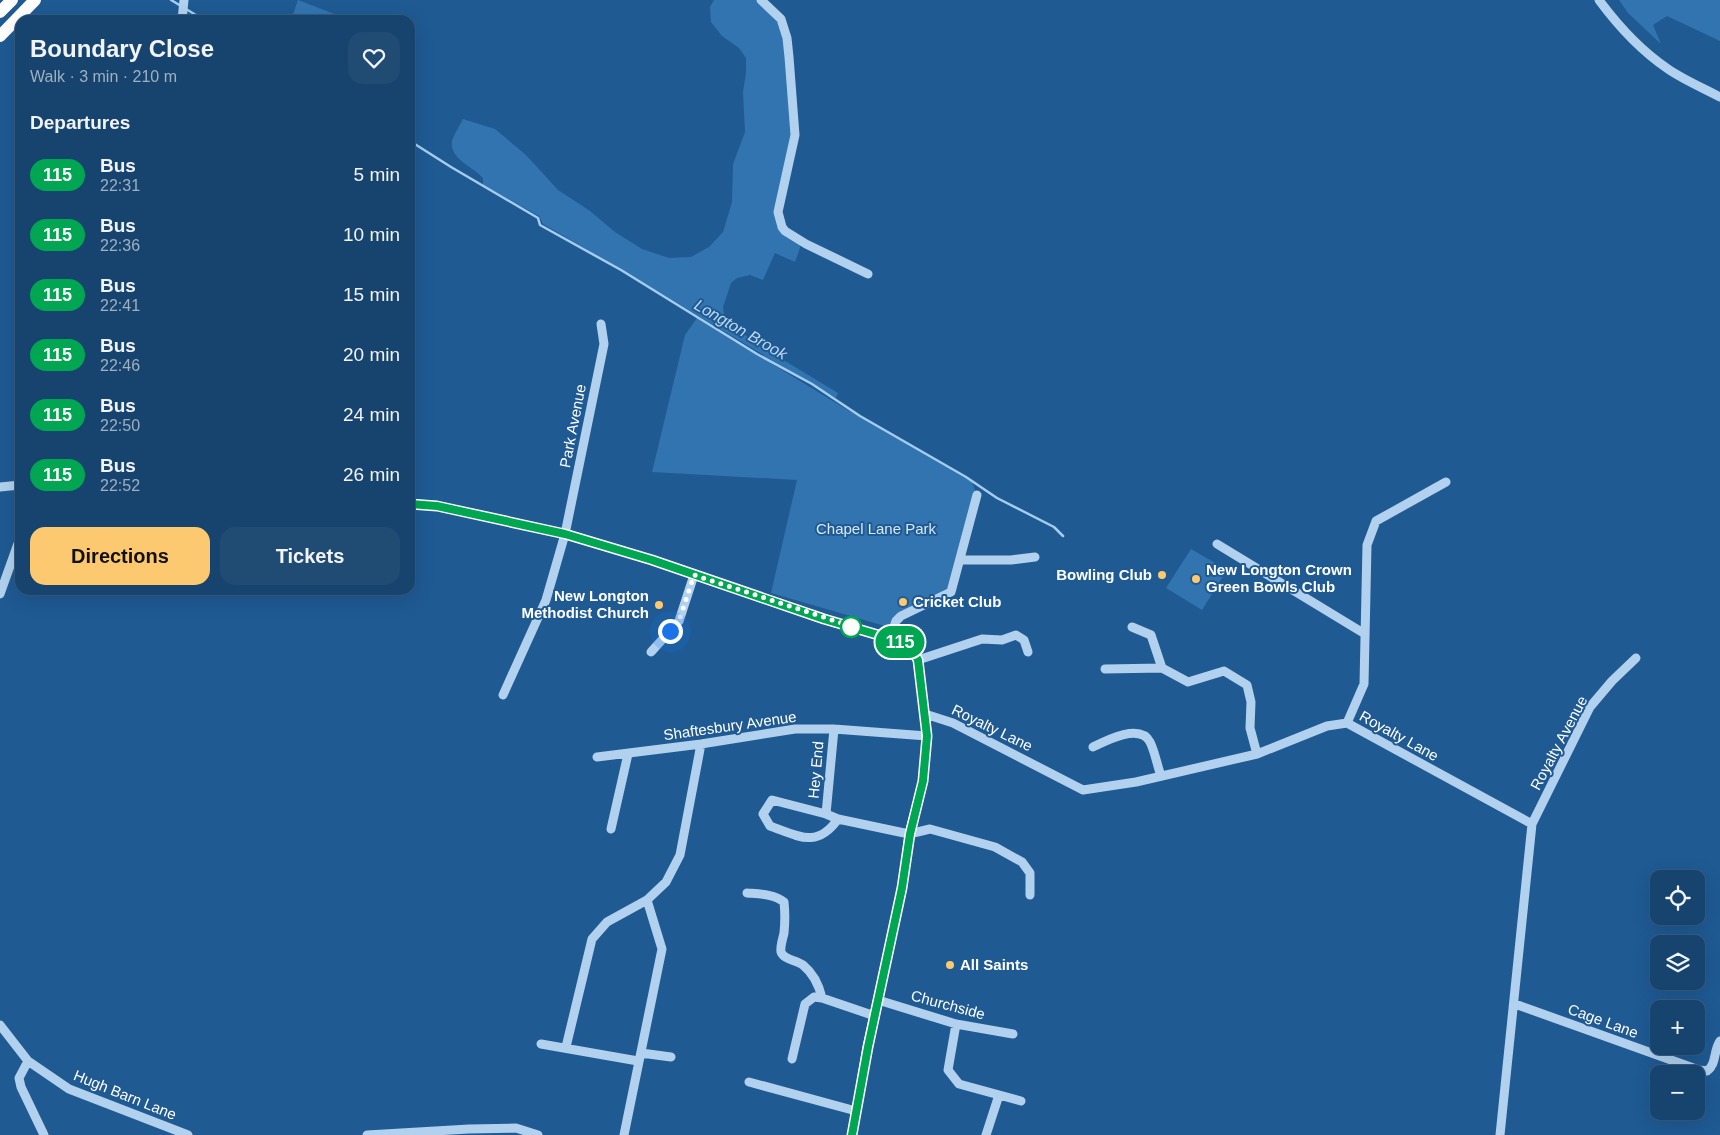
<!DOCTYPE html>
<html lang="en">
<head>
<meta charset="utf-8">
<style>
	body { margin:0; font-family:Arial,sans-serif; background:#204b73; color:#f1f3f6; height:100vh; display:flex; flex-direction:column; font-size:19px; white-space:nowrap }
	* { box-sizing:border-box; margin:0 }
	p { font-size:16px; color:#9eb0c2 }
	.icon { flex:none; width:28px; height:28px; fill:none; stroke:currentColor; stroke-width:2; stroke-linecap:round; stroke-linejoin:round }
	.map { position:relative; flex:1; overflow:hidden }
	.side { position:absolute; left:15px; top:15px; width:400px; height:580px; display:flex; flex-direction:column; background:#17446e; border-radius:15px; box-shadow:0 5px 20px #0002,0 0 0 1px #365c81 }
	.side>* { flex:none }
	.badge { padding:0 10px; border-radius:16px; font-size:18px; line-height:32px }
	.tools { position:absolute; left:1650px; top:870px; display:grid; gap:10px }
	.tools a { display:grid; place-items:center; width:55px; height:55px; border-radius:10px; background:#17446e; box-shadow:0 5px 20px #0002,0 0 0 1px #365c81; font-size:25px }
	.you { position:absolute; width:25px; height:25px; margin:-12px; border:4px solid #fff; border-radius:50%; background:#1a73e8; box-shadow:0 0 0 8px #1a73e833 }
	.map>.badge { position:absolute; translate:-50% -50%; box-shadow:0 0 0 2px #fff }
	h2 { padding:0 15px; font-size:19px; line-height:45px }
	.round { display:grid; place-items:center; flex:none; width:52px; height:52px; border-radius:15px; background:#204b73 }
	.summary { display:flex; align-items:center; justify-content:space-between; height:85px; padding:0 15px }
	h1 { font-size:24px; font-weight:600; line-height:38px }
	.button { display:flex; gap:10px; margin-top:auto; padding:10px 15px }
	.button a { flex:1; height:58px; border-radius:15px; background:#fcc970; color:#111; font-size:20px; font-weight:600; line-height:58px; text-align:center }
	.button a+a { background:#204b73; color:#f1f3f6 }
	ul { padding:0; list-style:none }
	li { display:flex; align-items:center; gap:15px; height:60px; padding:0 15px }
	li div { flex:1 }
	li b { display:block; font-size:19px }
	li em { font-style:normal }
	li .badge { min-width:55px; font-weight:700; text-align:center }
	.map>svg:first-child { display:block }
</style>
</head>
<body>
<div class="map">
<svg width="1720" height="1135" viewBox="0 0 1720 1135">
	<rect width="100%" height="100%" fill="#1f5a93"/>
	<path fill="#3274b0" d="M298,0L337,15L335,20H291Z
		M714,0H758L776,18L784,36L793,134L775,215L777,227L800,245V248L795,262L775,253L763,280L750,275L737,278L731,283L723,307L725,321L767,350L838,393L836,398C738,341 642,280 543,224L539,216L483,185V178C474,167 449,159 452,141C454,134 460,125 463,119L495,129L526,155L558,190L590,211L615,232L642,249L669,258L691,257L709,247L723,232L732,202L733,164L745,132L743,92L746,73V58L739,48L722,36L711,22L710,7Z
		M1619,0H1720V41L1667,16L1653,25L1661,44L1628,13Z
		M697,318L841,406L972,482L977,495L952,589L896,621L885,626L771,593L797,480L652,472L685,335Z
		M1191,549L1227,570L1202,610L1166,588Z"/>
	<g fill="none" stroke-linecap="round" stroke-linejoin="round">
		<path stroke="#a4cdef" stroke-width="2.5" d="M171,0L181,6
			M186,9L204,20
			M410,141L451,167L538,218L540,225L621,270L757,354L812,384L860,416L966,477L997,498L1054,527L1063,536"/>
		<path stroke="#b1d1ee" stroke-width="9" d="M761,0L781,19L787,38L789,57L795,135L778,212L782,227L785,231L806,244L868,274
			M1599,0C1619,27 1640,50 1668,69C1684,80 1703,88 1720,97
			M182,20L184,0
			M0,487L20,485
			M410,503L437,506L565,534L652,560L823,619L902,642C910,647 914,652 918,660L927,736L923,781L909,834L902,888L867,1047L852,1135
			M1217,544L1365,634
			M960,560H1011L1035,557
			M0,594L20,538
			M1132,627L1151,635L1162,668
			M890,638L896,621L901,616L951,592L977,495
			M651,652L679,621L694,575
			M918,660L982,639L1002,640L1016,635L1024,640L1028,652
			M1105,669L1162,668L1188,682L1224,671L1247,685L1251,702L1250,728L1257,754
			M503,695L546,600L565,534L604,344L601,324
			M925,714L953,723L1083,790L1136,782L1257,754L1327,726L1347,723L1532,824
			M1347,723L1364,684L1367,545L1376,521L1446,482
			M1093,747C1107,740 1140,723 1150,742C1155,752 1157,765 1161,776
			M597,757L701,744L795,729H834L927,736
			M826,814L834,729
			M838,819C817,849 798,836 770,826L763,814L772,800L826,814L838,819L909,834L930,829L995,847L1022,862L1030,873V895
			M611,829L628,754
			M747,893C759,894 774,894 784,902C785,911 785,923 784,933C783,938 780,946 781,952C784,960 797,960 803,965C814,974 819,985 822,998L875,1016
			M878,1000L956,1024L1013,1034
			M1515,1004L1699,1070L1707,1071C1717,1064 1713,1051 1720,1041
			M956,1024L948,1070L959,1084L1021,1101
			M0,1025L28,1061L69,1089L188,1135
			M541,1044L638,1061
			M566,1047L592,939L607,922L647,900L666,882L680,855L701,744
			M641,1053L671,1057
			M792,1059L805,1004L814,997L822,998
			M28,1061L19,1078L21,1087L44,1135
			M749,1082L856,1111
			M367,1135L469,1129L516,1128L538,1135
			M624,1135L662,949L647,900
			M986,1135L999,1095
			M1500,1135L1532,824L1590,707L1612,681L1636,658"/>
		<path stroke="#fff" stroke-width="12" d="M0,12L12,0
			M0,36L35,0"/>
	</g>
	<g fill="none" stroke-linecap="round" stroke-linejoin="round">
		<defs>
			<path id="line" d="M410,504L437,506L565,534L652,560L824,619L902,642C910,647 914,652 918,660L927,736L923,781L910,834L902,888L868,1047L852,1135"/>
		</defs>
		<use href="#line" stroke="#fff" stroke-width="11"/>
		<use href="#line" stroke="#00a651" stroke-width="8"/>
		<path stroke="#fff" stroke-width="5" stroke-dasharray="0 9" d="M670,631L679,621L694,575L857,628L851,627"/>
	</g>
	<g fill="#fcc970" stroke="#1f5a93" stroke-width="2">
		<circle cx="1162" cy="575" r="5"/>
		<circle cx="1196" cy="579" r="5"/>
		<circle cx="903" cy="602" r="5"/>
		<circle cx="659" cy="605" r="5"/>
		<circle cx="950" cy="965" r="5"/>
	</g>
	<circle fill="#fff" stroke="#00a651" stroke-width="2.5" cx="851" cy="627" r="10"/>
	<g text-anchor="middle" stroke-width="4" stroke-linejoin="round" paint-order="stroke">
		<g font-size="15" fill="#fff" stroke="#1f5a93">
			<text transform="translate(573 426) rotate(-79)" y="5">Park Avenue</text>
			<text transform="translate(730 726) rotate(-8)" y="5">Shaftesbury Avenue</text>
			<text transform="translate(992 728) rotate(26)" y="5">Royalty Lane</text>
			<text transform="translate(1399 736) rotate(29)" y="5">Royalty Lane</text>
			<text transform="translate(1559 743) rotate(-62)" y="5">Royalty Avenue</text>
			<text transform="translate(816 770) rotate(-85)" y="5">Hey End</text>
			<text transform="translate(948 1005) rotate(15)" y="5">Churchside</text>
			<text transform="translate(1603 1021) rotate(20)" y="5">Cage Lane</text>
			<text transform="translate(125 1095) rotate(22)" y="5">Hugh Barn Lane</text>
		</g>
		<g font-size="15" fill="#d6e9fa" stroke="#1f5a93">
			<text x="876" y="534">Chapel Lane Park</text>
		</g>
		<g font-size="15" font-weight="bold" fill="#fff" stroke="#1f5a93" text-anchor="start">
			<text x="1206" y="575">New Longton Crown<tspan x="1206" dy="17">Green Bowls Club</tspan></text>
			<text x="1152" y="580" text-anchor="end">Bowling Club</text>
			<text x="649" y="601" text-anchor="end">New Longton<tspan x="649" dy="17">Methodist Church</tspan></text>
			<text x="913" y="607">Cricket Club</text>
			<text x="960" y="970">All Saints</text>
		</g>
		<g font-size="16" font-style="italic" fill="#bddaf5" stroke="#1f5a93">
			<text transform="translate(741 329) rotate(30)" y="6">Longton Brook</text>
		</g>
	</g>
</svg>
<div class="tools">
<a><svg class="icon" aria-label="locate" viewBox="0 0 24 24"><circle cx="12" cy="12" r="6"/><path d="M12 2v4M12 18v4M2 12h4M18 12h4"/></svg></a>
<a><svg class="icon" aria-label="layers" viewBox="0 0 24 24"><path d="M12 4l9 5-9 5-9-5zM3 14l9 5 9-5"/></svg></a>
<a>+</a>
<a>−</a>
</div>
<div class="you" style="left:670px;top:631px"></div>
<b class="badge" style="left:900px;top:642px;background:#00a651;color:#fff">115</b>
<section class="side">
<div class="summary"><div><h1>Boundary Close</h1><p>Walk · 3 min · 210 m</p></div><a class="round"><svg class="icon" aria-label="heart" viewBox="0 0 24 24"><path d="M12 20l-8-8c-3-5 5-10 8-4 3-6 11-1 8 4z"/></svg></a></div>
<h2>Departures</h2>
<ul>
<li><span class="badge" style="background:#00a651;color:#fff">115</span><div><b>Bus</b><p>22:31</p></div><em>5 min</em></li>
<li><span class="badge" style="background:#00a651;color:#fff">115</span><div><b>Bus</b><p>22:36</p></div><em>10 min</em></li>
<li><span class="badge" style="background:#00a651;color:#fff">115</span><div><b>Bus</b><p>22:41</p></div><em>15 min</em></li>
<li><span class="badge" style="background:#00a651;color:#fff">115</span><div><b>Bus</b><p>22:46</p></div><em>20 min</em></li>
<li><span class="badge" style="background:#00a651;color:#fff">115</span><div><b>Bus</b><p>22:50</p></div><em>24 min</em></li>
<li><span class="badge" style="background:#00a651;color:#fff">115</span><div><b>Bus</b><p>22:52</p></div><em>26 min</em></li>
</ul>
<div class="button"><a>Directions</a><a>Tickets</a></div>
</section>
</div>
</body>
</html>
